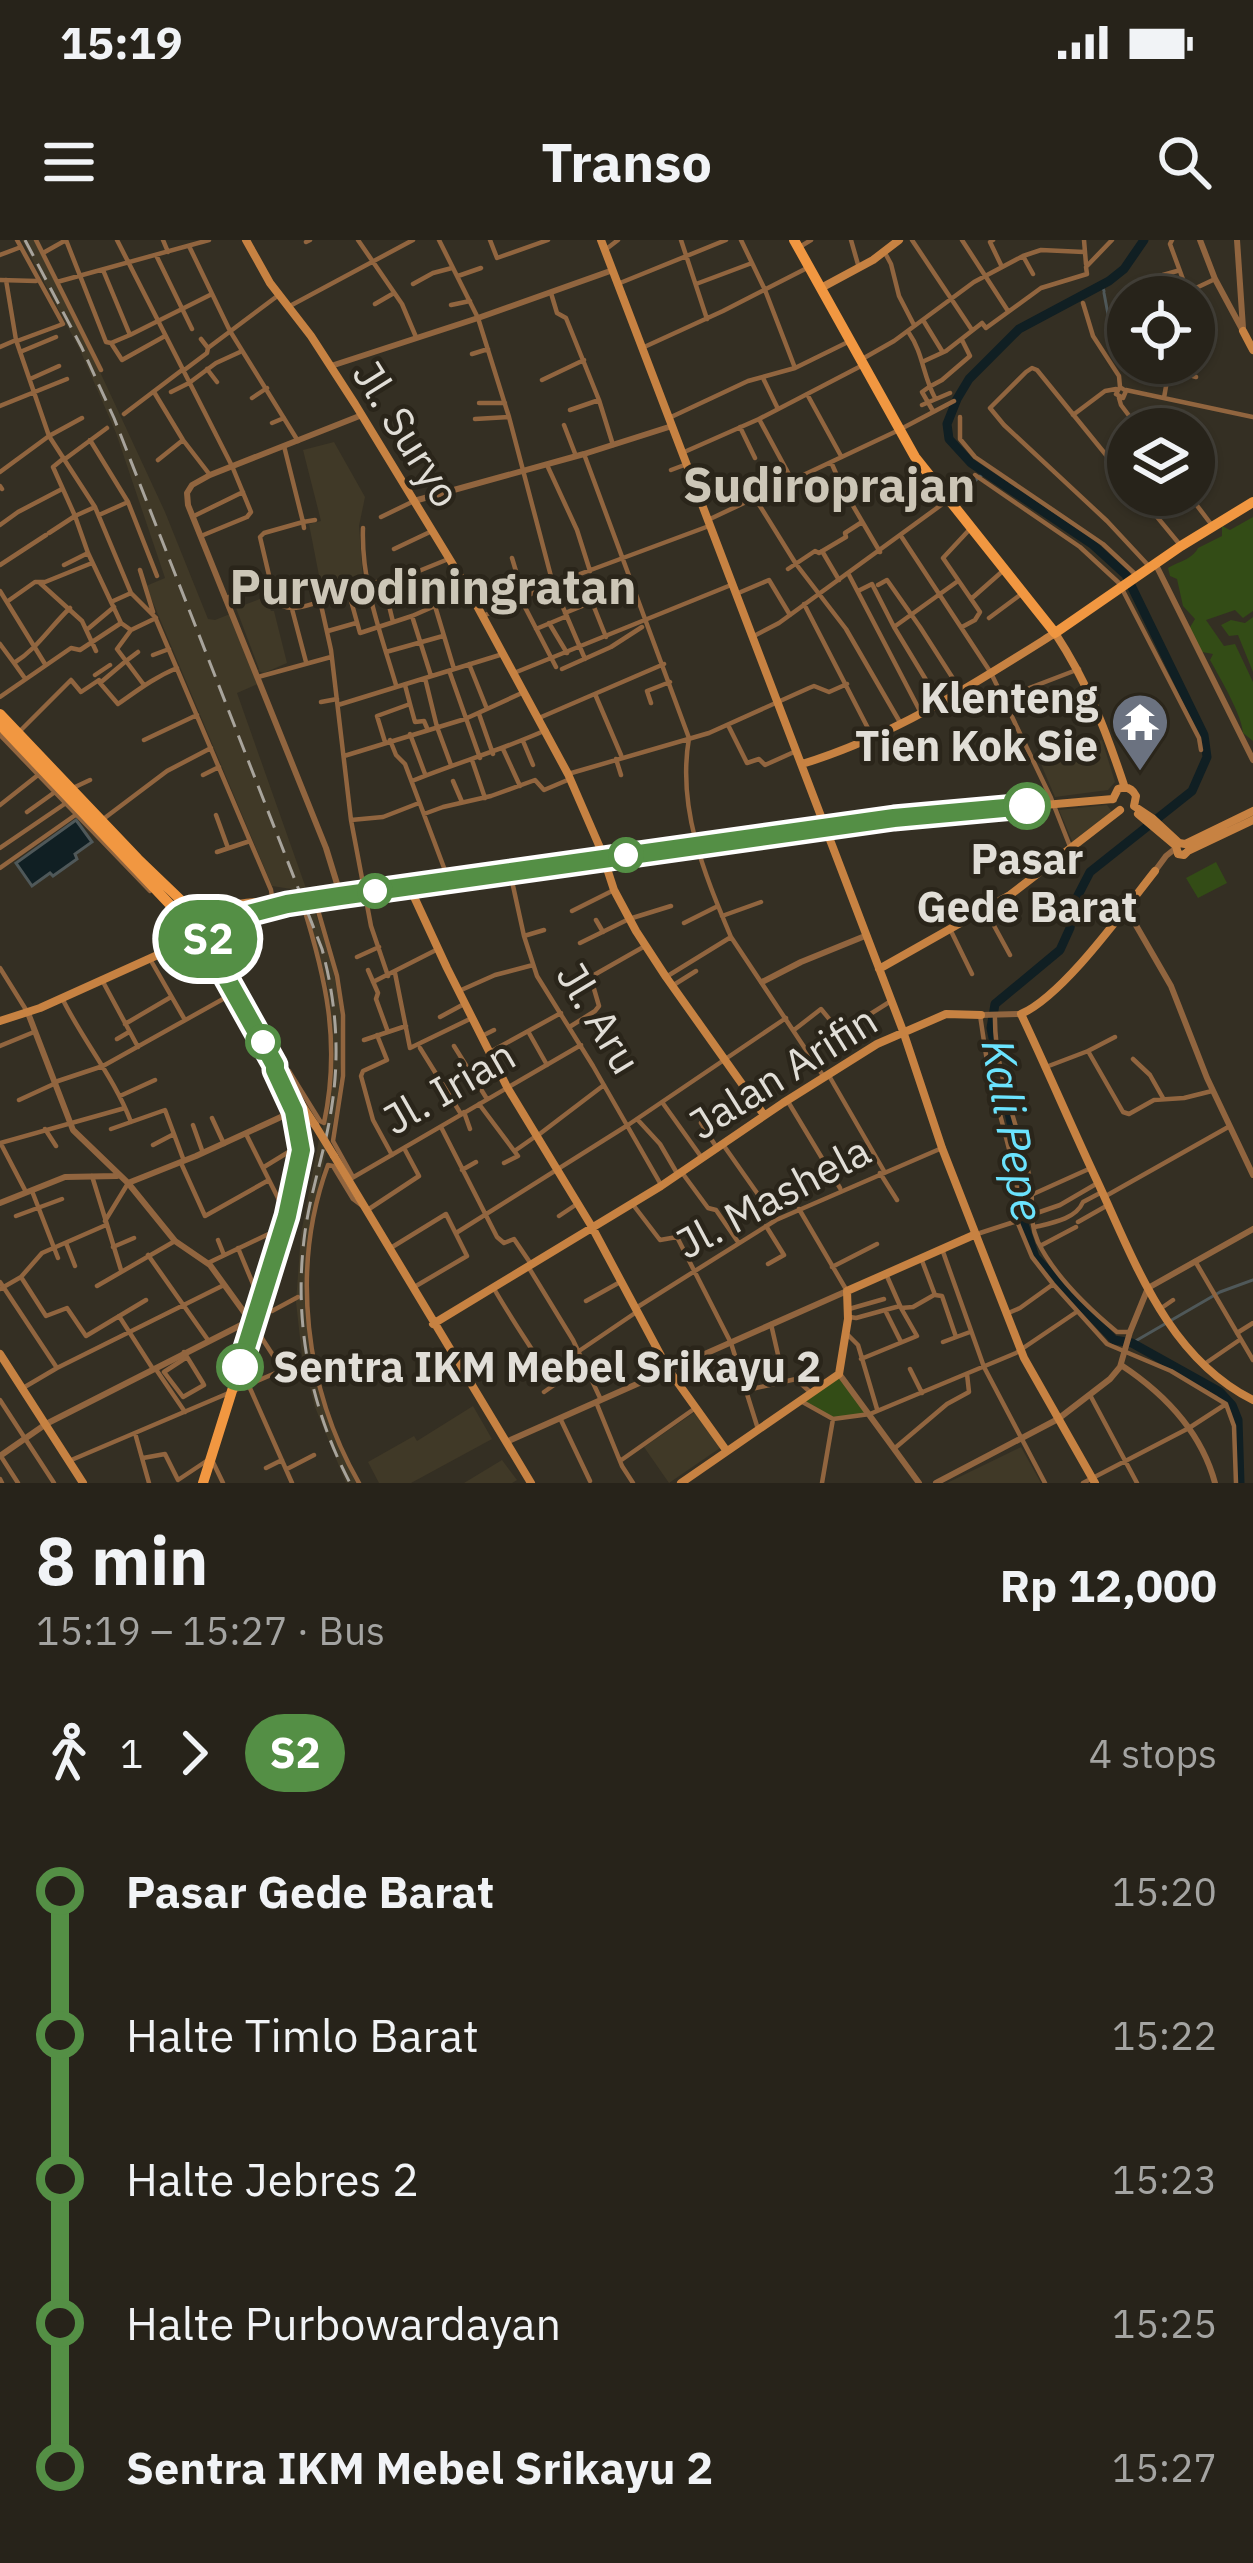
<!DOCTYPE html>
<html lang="en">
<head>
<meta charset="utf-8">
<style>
	body { margin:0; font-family:"IBM Plex Sans",sans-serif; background:#2f2b23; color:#f1f3f6; height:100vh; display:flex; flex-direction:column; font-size:45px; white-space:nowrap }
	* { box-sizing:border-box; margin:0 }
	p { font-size:39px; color:#a4a4a2 }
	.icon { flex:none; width:66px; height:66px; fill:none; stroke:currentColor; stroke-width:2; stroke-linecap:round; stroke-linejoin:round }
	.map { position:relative; height:1243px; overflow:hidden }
	.side { display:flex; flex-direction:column; background:#27231a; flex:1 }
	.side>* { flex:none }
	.badge { padding:0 24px; border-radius:39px; font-size:42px; line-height:78px }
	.buttons { position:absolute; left:1107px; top:36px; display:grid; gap:24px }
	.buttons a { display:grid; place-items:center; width:108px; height:108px; border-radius:50%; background:#27231a; box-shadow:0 3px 9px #0004,0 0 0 3px #434039; font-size:60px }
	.map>.badge { position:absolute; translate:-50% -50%; box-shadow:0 0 0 6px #fff }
	.legs { display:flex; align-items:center; gap:18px; height:132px; padding:0 36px; font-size:39px }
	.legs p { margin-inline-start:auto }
	.summary { display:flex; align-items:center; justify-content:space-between; height:204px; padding:0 36px }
	h1 { font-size:66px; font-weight:700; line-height:90px }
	ul { padding:0 36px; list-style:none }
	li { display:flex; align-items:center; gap:42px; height:144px; font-size:45px }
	li i { display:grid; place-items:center; width:18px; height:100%; margin:0 15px; background:currentColor }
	li i::after { content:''; width:30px; height:30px; margin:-15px; border:9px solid; border-radius:50%; background:#27231a }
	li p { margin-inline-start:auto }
	li:first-child i { background:linear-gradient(#0000 50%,currentColor 0) }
	li:last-child i { background:linear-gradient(currentColor 50%,#0000 0) }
	.status { display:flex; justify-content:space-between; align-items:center; height:84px; padding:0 60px; background:#27231a; direction:ltr }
	.status svg { height:33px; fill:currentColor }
	header { display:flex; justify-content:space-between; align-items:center; height:156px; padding:0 36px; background:#27231a; font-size:54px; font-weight:700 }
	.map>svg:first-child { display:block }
</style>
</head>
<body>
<div class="status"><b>15:19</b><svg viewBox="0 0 49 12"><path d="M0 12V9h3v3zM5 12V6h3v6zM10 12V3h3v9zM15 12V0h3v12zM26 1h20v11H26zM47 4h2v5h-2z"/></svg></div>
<header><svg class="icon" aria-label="menu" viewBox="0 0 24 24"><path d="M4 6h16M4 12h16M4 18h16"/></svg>Transo<svg class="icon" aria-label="search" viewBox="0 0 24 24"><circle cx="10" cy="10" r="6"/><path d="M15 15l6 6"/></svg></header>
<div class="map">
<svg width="1253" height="1243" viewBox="0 0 1253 1243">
	<rect width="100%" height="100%" fill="#342f23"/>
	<path fill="#403927" d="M22,0H35L88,106L165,272L208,379L215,380L230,374L258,444L237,453L308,654L300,656L298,650L272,646L146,346L165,338L116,193L80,110Z
		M334,202L365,257L359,286L363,340L322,351L309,284L321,281L303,210Z
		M265,357L271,371H274L287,423L264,433L258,431L259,429L236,368Z
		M1102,500L1115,542L1108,550L1055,557L1038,517Z
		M1107,565L1113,573L1073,603L1059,570Z
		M313,665L332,724L340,767L342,813L337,864L317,953L309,1008L308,1087L311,1115L323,1166L356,1243H346L315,1167L302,1116L296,1062L301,994L319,899L325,880L333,813L328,748L306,667Z
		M473,1166L492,1199L411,1243H379L368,1222L414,1196L417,1201Z
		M695,1172L720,1208L669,1243L644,1207Z
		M1021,1207L1041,1243H947Z
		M502,1220L517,1240L512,1243H464Z"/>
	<path fill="#334c16" d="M1253,277V371L1243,378L1235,370L1206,380L1224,406L1235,404L1253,442V501L1243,493C1242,475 1220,438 1210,420L1213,414L1202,412L1189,389L1195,379L1183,366L1177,339L1170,336L1168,328C1177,322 1192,320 1198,308L1222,296V286L1230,290Z
		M1253,377V432L1238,395L1229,396L1221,385L1231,380L1245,383Z
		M1216,622L1227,643L1198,658L1186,638Z
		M839,1136L866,1173L834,1178L803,1160Z"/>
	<path fill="#101f23" stroke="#4f5859" stroke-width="3" d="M76,580L92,602L75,614L77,619L53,636L50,633L32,646L16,623Z"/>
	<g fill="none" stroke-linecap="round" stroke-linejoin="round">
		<path stroke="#4f5859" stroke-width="3" d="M1104,51L1102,46L1109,41
			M1104,53L1113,101L1128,120
			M1133,123L1166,131
			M955,258L984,233
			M1132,1103L1220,1052L1253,1040"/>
		<path stroke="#101f23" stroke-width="9" d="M996,813L991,788L995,764L1060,710L1070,688L1075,661L1090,632L1192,551L1207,517L1204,495L1126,335L1092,304L971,223L949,199L947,184L957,159L969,139L1019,89L1109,41L1124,29L1144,0
			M1006,859L1024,942L1022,978L1035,1017L1114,1100L1132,1103L1220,1152L1232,1165L1238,1180L1240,1243"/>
		<path stroke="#91653f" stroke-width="4.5" d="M36,0L101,130
			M117,0L232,226L251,272L247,277L201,296
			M163,0L168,12
			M358,0L402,64L416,97
			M439,0L478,78L509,177L553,344L585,419
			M490,0L497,18L548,0
			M681,0L707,79
			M741,0L765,50L795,128
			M851,0L859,28
			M912,0L972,90
			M962,0L1008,71
			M993,0L990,2L1002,27
			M1084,0L1086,24
			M1172,0L1170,4L1188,53
			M306,2L310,0
			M189,6L230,91L298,201
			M798,8L811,0
			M605,10L618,0
			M43,13L66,0L106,102L111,103L130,95
			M885,13L891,24L899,56L914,85
			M0,15L21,7
			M156,15L192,89
			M1023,16L1033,34
			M103,30L130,95L212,54
			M458,36L481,28
			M0,40L36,41
			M6,40L16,100L49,196L95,267L131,353L155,377L250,601L217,612
			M57,42L209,0
			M620,43L726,0
			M413,44L433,33L452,28
			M696,44L752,23
			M551,53L557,73L566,78L599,160L613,205
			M1147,57L1142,41L1177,31
			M1177,57L1215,39
			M1083,63L1093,96L1119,136L1120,147
			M375,64L394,53
			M451,65L470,61
			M288,67L413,0
			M923,80L942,111
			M909,93C923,113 923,136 935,158
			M201,99L208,108L276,57
			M17,101L63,84L17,0
			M111,103L122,120L165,96
			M0,107L16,100
			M642,108L723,71L809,27
			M20,112L56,97
			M472,114L488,109
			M864,118L894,101L974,42L1023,16L1041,10L1084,12
			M922,122L946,111L982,83L986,88L1041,48L1087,34L1086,27L1112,0
			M207,129L217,142
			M1170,129L1196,137
			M183,131L207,113L208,108
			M763,138L778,169
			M30,139L59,126
			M542,140L584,120
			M189,143L216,123L240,112
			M929,147L942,140L970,116L962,100
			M929,147L922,152L933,171
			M1120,147L1126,151L1123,158L1116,154Z
			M1126,150L1253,177
			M154,152L183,200L210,235
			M171,152L189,143
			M807,154L841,216
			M252,158L267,148
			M1119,158L1121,165L1139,189
			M1164,158L1170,123
			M479,163H505
			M922,165L950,153
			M0,166L67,139
			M570,170L599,160
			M124,174L182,130
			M1073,175L1105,151L1116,149
			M960,177V199L975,217L1103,304L1134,333
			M669,178L748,141L795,128L850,101
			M475,179L509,177
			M759,179L792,240
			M272,183L284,178
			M564,185L576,216
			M740,187L755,218
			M1147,189L1161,172
			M90,200L128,262L99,275
			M284,206L303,282L264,293L260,297L275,361C288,374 304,366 320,362L323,354L409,335L446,320
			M682,213L759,179L861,126
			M584,214L689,498C677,568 704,633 731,697L824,837
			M65,219L107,188
			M158,220L183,200
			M831,222L842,247L880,312
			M547,225L577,290L590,331
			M671,230L687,224
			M0,232L49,196L82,178
			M975,235L1080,307L1119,343L1199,498L1201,510
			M1128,242L1037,130L1032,128L1026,132L990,168L1004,185L1107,281L1147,324
			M0,246L2,249
			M1139,255L1181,306
			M1189,255L1211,284
			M755,258L796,324L846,389L901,484
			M128,262L157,336
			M95,267L75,276L88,313L121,383
			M194,276L243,252
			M381,277L414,261
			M710,279L899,190L954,161
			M0,285L18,272L62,249
			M304,288L303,282L315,280
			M363,288C361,343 381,394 396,445
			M49,293L75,276L53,227L64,218
			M901,296L991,433L1051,558L1071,609
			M394,309L432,291
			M822,311L839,340
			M512,318L518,338L513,344L556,427
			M0,325L46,295
			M64,325L88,313
			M788,329L815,311L819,313L846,297L845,293L862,282
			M140,330L153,372
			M849,335L921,473
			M383,341L393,382
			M40,343L82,381L96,411
			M878,345L887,340L920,387L961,451
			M348,350L360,393L412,376L469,351
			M860,350L872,344L894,387L940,463
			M0,351L45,424
			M736,354L769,340L790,375
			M226,358L250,349
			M971,359L1005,329
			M8,361L35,342H45L92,323
			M111,362L131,353
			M804,364L873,498
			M321,365L331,410L351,580L371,686L388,736
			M435,366L454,429
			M292,369L306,422
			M565,373L592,362L606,397
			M412,376L431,436
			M483,376L553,344L709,286
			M989,378L1020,355
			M549,383L567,413
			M894,387L958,341
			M962,387L975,380L980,372L943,318L970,289
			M89,388L114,367
			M536,389L567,376
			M131,390L117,409L126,421L138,412
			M328,391L356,383
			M752,397L779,383L948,260
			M0,404L14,423
			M386,412L443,396
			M153,415L169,409
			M469,424L487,469
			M562,429L611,407L642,387
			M450,433L480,518
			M514,433L731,345
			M95,435L110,425
			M24,437L14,423C37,409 50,387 70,368
			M258,437L331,417
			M425,438L437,487L451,525
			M144,445L126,421L100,443L118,464C138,450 155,437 177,428
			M595,454L621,515
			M0,457L71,408L80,410L121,383L131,390L156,378
			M1003,458L1079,429
			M321,462L337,459
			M651,463L647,451L670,442
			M410,464L415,482L424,481L427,488
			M338,465L503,414
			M479,474L493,514
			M539,478L664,424
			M728,485L747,523L759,519L765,525L794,512
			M21,490L71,440L81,452L99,440
			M410,494L425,534
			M0,495L150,651
			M144,500L197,475
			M390,500L396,515L405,524L449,641
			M523,501L533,525
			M385,502L377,476L410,464L405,445
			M503,509L520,546
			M344,516L465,479L524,452
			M616,519L621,535
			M472,520L485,558
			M568,534L709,493L809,448L814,446L829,452L847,444
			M203,535L219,527
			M412,541C456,523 502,510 546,490
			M453,541L462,562
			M75,547L90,540
			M0,565L38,535
			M27,572L55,552
			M424,574L443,567L491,556L535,540L544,550L570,539
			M216,575L228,608
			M102,580L167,531L211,508
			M351,580L383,577L419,563
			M250,601L271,650L273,663
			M0,608L66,563
			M0,628L74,576
			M510,632L524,696L537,736L593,826L660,943
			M315,660L337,736L343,775V836L333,901L353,937
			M572,671L614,650
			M986,671L1010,715
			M722,676L761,662
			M596,680L603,692
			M684,683L718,666
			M951,691L972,734
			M524,696L544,690
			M155,702L184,680
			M580,703L629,679L671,666
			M357,717L379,707
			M150,719L185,780
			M0,728L28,773
			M368,730L378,753L376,759L388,792
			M395,733L410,808L472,778
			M666,737L731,697
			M102,740L138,807
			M373,742L438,709
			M672,746L696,731
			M459,751L495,735L533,725
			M62,758C83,801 114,837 131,882
			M980,775L988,828L1017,940V981L1032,1017L1053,1044L1107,1104L1171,1131L1226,1164L1234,1186L1236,1243
			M995,776C994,831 1018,885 1030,939C1035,961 1027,977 1038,1002C1055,1037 1088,1068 1117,1092H1130
			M440,777L464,764
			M125,784L171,757
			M571,786L595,771L599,766L592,742L594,735L645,706
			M794,790L821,769L840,792
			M529,793L547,825
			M377,795L387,820L363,831L361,836L373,880L392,915
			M482,796L494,790
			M117,799L129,792
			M364,800L406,786
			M0,806L34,792
			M454,806L487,859
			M420,808L461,874
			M1088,811L1115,797
			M490,812L561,773
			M810,812L891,761
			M1133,819L1150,835L1163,858
			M1046,827L1088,811L1123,872L1129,874L1154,860L1184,858L1212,851
			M283,830L289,831L320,881L324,883C341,803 326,738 302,662
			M828,834L884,931
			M55,842L103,826L232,754
			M120,856L155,840
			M19,860L56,843
			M787,860L840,948
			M662,862L702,918
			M479,864L518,916L504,923
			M464,872L470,889
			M212,878L224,904
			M637,879L660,904L678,935
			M701,883L717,908
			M193,885L203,913
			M441,887L497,997L504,1003L514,999L531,1024
			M45,889L56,906
			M111,889L165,870L184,921
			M246,894L286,974
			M537,896L604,845
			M0,903L125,868
			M1,904L26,952
			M153,905L174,894
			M724,906L776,980
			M516,910L536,896
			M181,923L205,976L269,940
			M264,927L295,908
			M462,930L476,922
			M880,933L897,960
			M683,934L708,968L716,970L738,1002
			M92,936L121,1030
			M352,938L581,805
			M814,942L830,930
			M32,951L58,1018
			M1031,955L1091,928
			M1104,957L1230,886
			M634,966L660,1000L677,997L731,1103L758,1189
			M799,969L847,1051
			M366,971L419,936L404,908
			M1031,975L1060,965L1096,944
			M16,976L62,959
			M559,976L577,964
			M105,981L127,945
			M1078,982L1108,965
			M766,986L784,1015L768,1024
			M1035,987C1052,983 1076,979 1083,962L1102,952
			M456,993L628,885L786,778
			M977,994L1017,981
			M218,1000L224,1015
			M66,1003L75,1026
			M1040,1006L1076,987
			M113,1007L134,998
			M238,1008L258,1056
			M389,1009L446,974L467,1016L416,1046
			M942,1009L984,1127L1045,1243
			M148,1015L208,1100
			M921,1018L935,1055L942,1056L956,1097
			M1195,1021L1253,1120
			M208,1023L277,990
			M832,1027L877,1004
			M529,1028L573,1100L601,1160
			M21,1037L46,1076L67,1068L86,1096L146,1060
			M0,1042L57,1128
			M97,1046L175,1001
			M493,1047C513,1082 534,1111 554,1145L544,1152
			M0,1049L21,1037L42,1013L106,985
			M586,1061L622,1041
			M261,1065L272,1071L298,1057
			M900,1066L885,1070L901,1102
			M636,1068L776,980L942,908
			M901,1068L913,1067L934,1055
			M849,1069L884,1059
			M1160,1069L1173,1060
			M1006,1074L1020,1068L1052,1045
			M119,1076L153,1129
			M850,1077L856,1078L885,1070
			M771,1084L784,1141
			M846,1093L858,1105L877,1169
			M1237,1093L1253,1083
			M943,1102L970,1092
			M579,1111L638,1071
			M184,1112L203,1143L204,1145L183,1157L164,1132L187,1117
			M861,1119L917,1096L901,1068L886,1034
			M1203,1125L1238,1101
			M155,1128L185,1172
			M910,1129L922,1153
			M551,1136L582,1118
			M249,1146L292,1243
			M23,1148L57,1128L224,1045
			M747,1150L796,1139L810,1152
			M1090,1155L1137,1243
			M0,1160L54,1243
			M799,1160L833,1179L870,1174L1016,1113L1075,1073
			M596,1162L622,1226L633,1243
			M560,1178L590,1241
			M135,1193L149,1243
			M895,1208L947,1164L969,1152L967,1134
			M2,1218L18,1243
			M143,1218L165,1214L178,1240L211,1218L223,1243
			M69,1221L278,1132L280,1126L254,1086
			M620,1221L694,1169
			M266,1228L282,1220
			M287,1229L314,1215
			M0,1239L2,1243
			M359,1243C305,1149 290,1028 328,925L333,926L353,959L361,965
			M822,1243L833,1179
			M1083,1243L1189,1188L1226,1164"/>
		<path stroke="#91653f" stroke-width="6" d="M1200,0L1215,39L1243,91
			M1237,0L1243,88
			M331,126L478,78L613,30
			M414,261L584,214L672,186
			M1156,325L1253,520
			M1155,631L1166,616L1176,608
			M342,660L326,608L188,265L187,253L192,245L210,235L362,175
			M1126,668L1171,746L1207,838L1253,935
			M762,742L801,722L865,696
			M28,773L73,890L128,943L175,1001L210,1025L249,1079
			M981,775L1021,774
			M128,943L196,916L294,871
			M0,963L65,937L117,936
			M1121,1125C1165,1154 1201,1191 1215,1243
			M840,1135L919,1243
			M506,1202L847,1051
			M0,1216L46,1184L251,1080
			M936,1243L1058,1179L1110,1139L1120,1127L1130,1092L1148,1048L1253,989"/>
		<path stroke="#c78242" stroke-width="8" d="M246,0L270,43L311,96L355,164L469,351L568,534L601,610L614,650L636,691L666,737L764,875
			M601,0L903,791L942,908L1024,1118L1095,1243
			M821,48L873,20L899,0
			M1243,91L1253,110
			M802,524C894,496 974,444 1055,393C1088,443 1106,491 1125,548
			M1113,559L1118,549C1126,546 1132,548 1136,556L1134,566L1152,578L1179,603L1185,604L1253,571
			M1138,574L1176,606L1178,614L1184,615L1188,611
			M1188,611L1253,580
			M1155,631C1124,670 1064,755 1021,774C1048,831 1072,888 1099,945C1136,1025 1169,1118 1253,1160
			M409,646L447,728L507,847L592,987L668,1129L726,1210
			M189,677C216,666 257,658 286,664
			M879,729L1010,655L1120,570
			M0,781L40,768L162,713L207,683L274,669L287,664L894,578L1113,559
			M289,856H296L315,885
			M334,916L531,1243
			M433,1084L661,946L783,863L877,804L946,774L981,775
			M0,1114L83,1243
			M681,1243L839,1134L848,1079L847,1051L976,994"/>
		<path stroke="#f19741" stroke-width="10" d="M794,0L915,217L1055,393L1181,306L1253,262
			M0,474L138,619L188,667L209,702
			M0,485L195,691L215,725L223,732L274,821L294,871L300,899
			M203,1243L287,976L298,935L301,892"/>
		<path stroke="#a8a49c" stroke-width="3" stroke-dasharray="18 9" stroke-linecap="butt" d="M25,0L82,108L114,178L322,709C336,761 340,812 332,865C326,908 311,949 305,992C293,1079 309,1165 350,1243"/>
		<path stroke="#c78242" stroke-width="8" d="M315,885L334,916"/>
	</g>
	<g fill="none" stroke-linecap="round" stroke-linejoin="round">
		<defs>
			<path id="line-1" d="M240,1127L287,976L301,910L294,871L275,830V825L223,732L220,722L201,686L287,664L340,656L894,578L1027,566"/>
		</defs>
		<use href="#line-1" stroke="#fff" stroke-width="27"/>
		<use href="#line-1" stroke="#548f45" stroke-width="18"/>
	</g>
	<defs>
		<symbol id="temple-pin" viewBox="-11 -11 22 30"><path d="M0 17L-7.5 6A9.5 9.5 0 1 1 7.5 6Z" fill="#6b7280" stroke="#2a251a"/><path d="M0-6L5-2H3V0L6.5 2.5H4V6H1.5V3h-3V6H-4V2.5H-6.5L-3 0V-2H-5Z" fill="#fff"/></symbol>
	</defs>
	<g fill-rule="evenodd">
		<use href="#temple-pin" x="1107" y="449" width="66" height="90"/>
	</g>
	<g fill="#fff" stroke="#548f45" stroke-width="6">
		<circle cx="1027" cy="566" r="21"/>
		<circle cx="626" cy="615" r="15"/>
		<circle cx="375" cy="651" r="15"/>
		<circle cx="263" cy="802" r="15"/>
		<circle cx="240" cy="1127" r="21"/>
	</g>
	<g text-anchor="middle" stroke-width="9" stroke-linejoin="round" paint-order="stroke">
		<g font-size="42" fill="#e1ded7" stroke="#2a251a">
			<text transform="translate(407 194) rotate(58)" y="15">Jl. Suryo</text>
			<text transform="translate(599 778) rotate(59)" y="15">Jl. Aru</text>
			<text transform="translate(783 832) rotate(-32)" y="15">Jalan Arifin</text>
			<text transform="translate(449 847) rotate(-30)" y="15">Jl. Irian</text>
			<text transform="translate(773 957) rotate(-28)" y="15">Jl. Mashela</text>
		</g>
		<g font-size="42" font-weight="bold" fill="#e1ded7" stroke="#2a251a" text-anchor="end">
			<text x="1098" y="473">Klenteng<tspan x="1098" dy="48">Tien Kok Sie</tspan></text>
		</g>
		<g font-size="42" font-weight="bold" fill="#e1ded7" stroke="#2a251a">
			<text x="1027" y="634">Pasar<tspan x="1027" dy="48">Gede Barat</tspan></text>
			<text x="273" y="1142" text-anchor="start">Sentra IKM Mebel Srikayu 2</text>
		</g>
		<g font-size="45" font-style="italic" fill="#6be3fe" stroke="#2a251a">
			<text transform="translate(1013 890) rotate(80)" y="16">Kali Pepe</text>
		</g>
		<g font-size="48" font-weight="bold" fill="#ccc6b7" stroke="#2a251a">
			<text x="829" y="262">Sudiroprajan</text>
			<text x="433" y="364">Purwodiningratan</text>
		</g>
	</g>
</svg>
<div class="buttons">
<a><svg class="icon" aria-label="locate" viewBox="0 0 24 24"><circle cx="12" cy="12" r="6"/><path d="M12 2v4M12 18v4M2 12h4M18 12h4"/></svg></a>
<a><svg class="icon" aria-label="layers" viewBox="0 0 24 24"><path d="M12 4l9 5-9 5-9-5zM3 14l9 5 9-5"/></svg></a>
</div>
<b class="badge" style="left:208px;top:699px;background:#548f45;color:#fff">S2</b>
</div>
<section class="side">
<div class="summary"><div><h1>8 min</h1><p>15:19 – 15:27 · Bus</p></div><b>Rp 12,000</b></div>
<div class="legs"><svg class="icon" aria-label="walk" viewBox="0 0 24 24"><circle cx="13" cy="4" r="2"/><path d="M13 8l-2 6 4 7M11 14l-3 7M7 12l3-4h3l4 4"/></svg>1<svg class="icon" aria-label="forward" viewBox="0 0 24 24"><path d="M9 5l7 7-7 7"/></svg><b class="badge" style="background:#548f45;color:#fff">S2</b><p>4 stops</p></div>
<ul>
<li><i style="color:#548f45"></i><b>Pasar Gede Barat</b><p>15:20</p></li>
<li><i style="color:#548f45"></i><span>Halte Timlo Barat</span><p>15:22</p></li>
<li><i style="color:#548f45"></i><span>Halte Jebres 2</span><p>15:23</p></li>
<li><i style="color:#548f45"></i><span>Halte Purbowardayan</span><p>15:25</p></li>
<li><i style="color:#548f45"></i><b>Sentra IKM Mebel Srikayu 2</b><p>15:27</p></li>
</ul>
</section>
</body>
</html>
